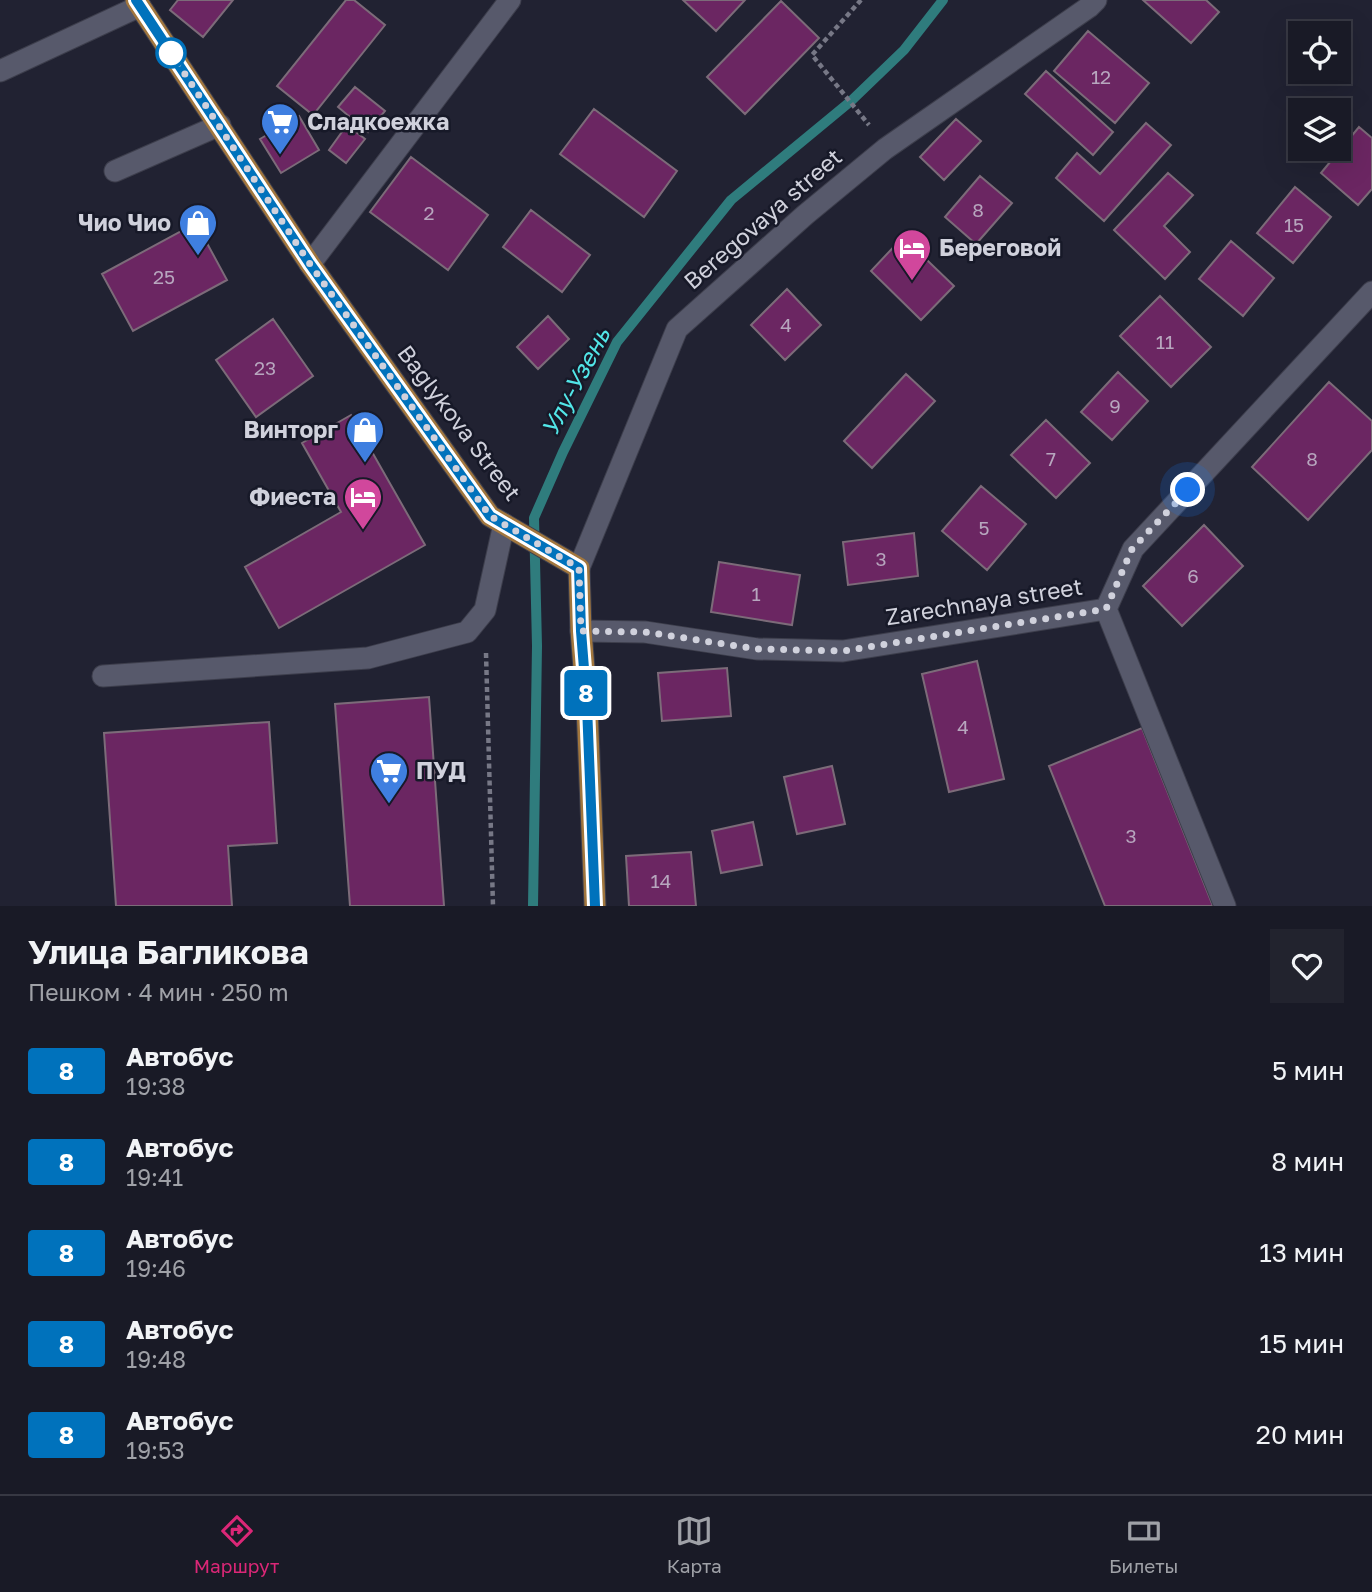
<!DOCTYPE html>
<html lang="ru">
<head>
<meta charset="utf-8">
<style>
	body { margin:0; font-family:"Golos Text",sans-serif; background:#22232e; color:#f1f3f6; height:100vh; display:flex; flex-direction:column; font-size:26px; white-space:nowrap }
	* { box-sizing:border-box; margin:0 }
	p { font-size:23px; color:#9fa1a7 }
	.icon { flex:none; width:38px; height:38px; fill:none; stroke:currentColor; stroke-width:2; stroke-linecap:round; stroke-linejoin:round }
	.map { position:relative; height:906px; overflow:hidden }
	.drawer { display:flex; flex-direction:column; background:#191a26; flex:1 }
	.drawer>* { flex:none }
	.badge { padding:0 14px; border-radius:5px; font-size:24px; line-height:46px }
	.tools { position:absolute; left:1288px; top:21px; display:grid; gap:14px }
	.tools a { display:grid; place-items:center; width:63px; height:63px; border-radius:0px; background:#191a26; box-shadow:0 7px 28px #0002,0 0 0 2px #373843; font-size:35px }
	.you { position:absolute; width:35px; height:35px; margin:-18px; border:5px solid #fff; border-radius:50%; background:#1a73e8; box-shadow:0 0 0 10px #1a73e833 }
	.map>.badge { position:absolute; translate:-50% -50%; box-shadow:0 0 0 4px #fff }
	.round { display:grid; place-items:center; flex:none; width:74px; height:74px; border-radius:0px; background:#22232e }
	.head { display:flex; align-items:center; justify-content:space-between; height:119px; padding:0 28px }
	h1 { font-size:33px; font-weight:700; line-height:52px }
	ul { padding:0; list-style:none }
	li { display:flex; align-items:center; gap:21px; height:91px; padding:0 28px }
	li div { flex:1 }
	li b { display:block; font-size:26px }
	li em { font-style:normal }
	li .badge { min-width:77px; font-weight:700; text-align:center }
	.tabs { display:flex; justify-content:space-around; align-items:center; height:98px; border-top:2px solid #373843; background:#191a26; font-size:19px; color:#9fa1a7 }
	.tabs a { display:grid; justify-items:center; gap:4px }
	.tabs .current { color:#db2777 }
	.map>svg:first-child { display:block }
</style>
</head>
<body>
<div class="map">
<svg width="1372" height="906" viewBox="0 0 1372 906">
	<rect width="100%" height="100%" fill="#212232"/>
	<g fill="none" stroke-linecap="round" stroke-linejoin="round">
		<path stroke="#2f7c7d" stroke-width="10" d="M533,906L537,646L534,518L563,452L617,342L731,200L851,101L904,50L943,0"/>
	</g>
	<path fill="#6b2662" stroke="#7c6b79" stroke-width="2" d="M178,0H233L203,37L170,10Z
		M346,0H354L385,25L313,115L277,86Z
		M683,0H745L716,31Z
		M1143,0H1206L1219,12L1191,43Z
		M781,1L819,38L745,114L707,77Z
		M1088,31L1149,83L1115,123L1054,71Z
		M1046,71L1113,132L1093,155L1025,94Z
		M355,87L385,111L368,132L338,107Z
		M594,109L677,171L644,217L560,154Z
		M299,116L319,150L281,173L260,139Z
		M956,119L981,141L944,180L920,157Z
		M1146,123L1171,145L1104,221L1056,178L1077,153L1100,174Z
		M347,125L365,139L346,163L329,150Z
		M1359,127L1372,138V189L1358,205L1321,173Z
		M411,157L488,215L448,270L370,212Z
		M1168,173L1193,195L1164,226L1190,252L1165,279L1114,230Z
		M980,176L1012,203L976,244L945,217Z
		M1295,187L1331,217L1293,263L1257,233Z
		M531,210L590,255L562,292L503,247Z
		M196,223L227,280L133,331L102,274Z
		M903,237L954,286L921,320L871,271Z
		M1231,241L1274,278L1243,316L1199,279Z
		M787,289L821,325L785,360L751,325Z
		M1160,296L1211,347L1171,387L1120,336Z
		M548,316L569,339L538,369L517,347Z
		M273,319L313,376L256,417L216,360Z
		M1118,372L1148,401L1112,440L1081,412Z
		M906,374L935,401L872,468L844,441Z
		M1329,382L1372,421V450L1308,520L1252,467Z
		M351,415L425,545L279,628L245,567L341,512L302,443Z
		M1046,420L1090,463L1056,498L1011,455Z
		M981,486L1026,524L987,570L942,531Z
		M1204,525L1243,566L1182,626L1143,586Z
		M914,533L918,576L848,585L843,542Z
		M719,562L800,575L792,625L711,612Z
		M977,661L1004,779L949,792L922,674Z
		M727,668L731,716L662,721L658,673Z
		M429,697L444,906H350L335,704Z
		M269,722L277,843L228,846L232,906H116L104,733Z
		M1142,728L1213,906H1105L1049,766Z
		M832,766L845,824L797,834L784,777Z
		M753,822L762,865L721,873L712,831Z
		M691,852L696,906H629L626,856Z"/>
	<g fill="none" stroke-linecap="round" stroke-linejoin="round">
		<defs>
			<path id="minor" d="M0,71L140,6
				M115,171L220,125
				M310,264L510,0
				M579,568L677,329L805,215L885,149L1089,7L1096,0
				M1106,609L1133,549L1372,292
				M1106,609L1225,906
				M581,631L645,632L757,649L843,651L1106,609
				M103,676L368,658L467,632L485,610L504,524"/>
			<path id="major" d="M136,0L310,264L490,516L579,568L581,631L587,706L595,906"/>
		</defs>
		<use href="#minor" stroke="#3d3e4c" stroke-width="23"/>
		<use href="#major" stroke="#3d3e4c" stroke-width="23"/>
		<path stroke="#777886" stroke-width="4.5" stroke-dasharray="5 3.5" stroke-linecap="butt" d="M861,0L812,55L869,125
			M486,653L493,906"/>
		<use href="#minor" stroke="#57596b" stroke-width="21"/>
		<use href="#major" stroke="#a1763d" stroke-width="21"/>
	</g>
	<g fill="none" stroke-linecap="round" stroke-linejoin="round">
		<defs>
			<path id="line" d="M136,0L310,264L490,516L579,568L581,631L587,706L595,906"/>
		</defs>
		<use href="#line" stroke="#fff" stroke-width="16"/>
		<use href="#line" stroke="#0072bc" stroke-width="10"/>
		<path stroke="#d0d1dc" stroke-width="7" stroke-dasharray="0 12.6" d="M171,53L310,264L490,516L579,568L581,631L645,632L757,649L843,651L1106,609L1132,549L1188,490"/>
	</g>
	<defs>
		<symbol id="supermarket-pin" viewBox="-11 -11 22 30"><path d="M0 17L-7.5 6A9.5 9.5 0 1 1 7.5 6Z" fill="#3f7fe0" stroke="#171928"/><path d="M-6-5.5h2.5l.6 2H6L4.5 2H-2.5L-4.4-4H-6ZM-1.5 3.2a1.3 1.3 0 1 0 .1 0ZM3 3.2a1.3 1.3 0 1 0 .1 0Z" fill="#fff"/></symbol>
		<symbol id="shop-pin" viewBox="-11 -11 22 30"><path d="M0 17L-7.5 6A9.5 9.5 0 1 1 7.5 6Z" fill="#3f7fe0" stroke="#171928"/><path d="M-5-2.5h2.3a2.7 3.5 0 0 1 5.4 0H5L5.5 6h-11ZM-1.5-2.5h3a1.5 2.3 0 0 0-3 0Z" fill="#fff"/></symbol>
		<symbol id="hotel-pin" viewBox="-11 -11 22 30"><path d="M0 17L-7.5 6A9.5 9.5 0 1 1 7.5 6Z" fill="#d1479c" stroke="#171928"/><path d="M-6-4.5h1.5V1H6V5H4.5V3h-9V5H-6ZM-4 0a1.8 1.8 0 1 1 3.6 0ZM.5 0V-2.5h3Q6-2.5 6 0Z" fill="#fff"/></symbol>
	</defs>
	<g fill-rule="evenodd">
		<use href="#supermarket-pin" x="258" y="100" width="44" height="60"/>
		<use href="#shop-pin" x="176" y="201" width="44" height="60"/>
		<use href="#hotel-pin" x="890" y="226" width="44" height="60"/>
		<use href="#shop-pin" x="343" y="408" width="44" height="60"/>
		<use href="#hotel-pin" x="341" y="475" width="44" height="60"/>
		<use href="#supermarket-pin" x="367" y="749" width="44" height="60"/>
	</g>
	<circle fill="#fff" stroke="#0072bc" stroke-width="3.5" cx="171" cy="53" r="14"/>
	<g text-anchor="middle" stroke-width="5" stroke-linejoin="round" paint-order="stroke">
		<g font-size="19" fill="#b7a6be">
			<text x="1101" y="84">12</text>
			<text x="978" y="217">8</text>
			<text x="429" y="220">2</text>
			<text x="1294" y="232">15</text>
			<text x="164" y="284">25</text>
			<text x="786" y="332">4</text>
			<text x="1165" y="349">11</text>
			<text x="265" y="375">23</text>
			<text x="1115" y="413">9</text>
			<text x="1051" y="466">7</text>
			<text x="1312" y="466">8</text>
			<text x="984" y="535">5</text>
			<text x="881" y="566">3</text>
			<text x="1193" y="583">6</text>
			<text x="756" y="601">1</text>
			<text x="963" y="734">4</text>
			<text x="1131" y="843">3</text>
			<text x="661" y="888">14</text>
		</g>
		<g font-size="23" font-weight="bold" fill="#d0d1dc" stroke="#171928" text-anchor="start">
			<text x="307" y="130">Сладкоежка</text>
			<text x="171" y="231" text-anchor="end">Чио Чио</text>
			<text x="939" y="256">Береговой</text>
			<text x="338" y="438" text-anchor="end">Винторг</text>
			<text x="336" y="505" text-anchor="end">Фиеста</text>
			<text x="416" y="779">ПУД</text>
		</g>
		<g font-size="23" fill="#d0d1dc" stroke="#171928">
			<text transform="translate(763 219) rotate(-41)" y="8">Beregovaya street</text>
			<text transform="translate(459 423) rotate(53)" y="8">Baglykova Street</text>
			<text transform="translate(984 602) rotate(-9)" y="8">Zarechnaya street</text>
		</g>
		<g font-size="24" font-style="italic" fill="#52e6e8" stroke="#171928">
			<text transform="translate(576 382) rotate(-62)" y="8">Улу-Узень</text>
		</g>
	</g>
</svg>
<div class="tools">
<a><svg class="icon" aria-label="locate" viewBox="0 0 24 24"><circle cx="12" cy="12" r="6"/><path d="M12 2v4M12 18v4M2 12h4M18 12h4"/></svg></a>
<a><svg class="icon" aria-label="layers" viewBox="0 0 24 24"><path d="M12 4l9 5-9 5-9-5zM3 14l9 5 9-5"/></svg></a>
</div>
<div class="you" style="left:1188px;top:490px"></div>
<b class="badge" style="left:586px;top:693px;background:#0072bc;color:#fff">8</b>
</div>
<section class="drawer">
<div class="head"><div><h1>Улица Багликова</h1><p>Пешком · 4 мин · 250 m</p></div><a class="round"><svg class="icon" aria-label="heart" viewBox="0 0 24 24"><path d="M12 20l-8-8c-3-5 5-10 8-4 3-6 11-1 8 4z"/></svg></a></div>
<ul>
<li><span class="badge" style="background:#0072bc;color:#fff">8</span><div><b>Автобус</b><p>19:38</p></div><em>5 мин</em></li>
<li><span class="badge" style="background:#0072bc;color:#fff">8</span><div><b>Автобус</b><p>19:41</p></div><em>8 мин</em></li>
<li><span class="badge" style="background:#0072bc;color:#fff">8</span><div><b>Автобус</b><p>19:46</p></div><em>13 мин</em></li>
<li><span class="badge" style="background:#0072bc;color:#fff">8</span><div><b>Автобус</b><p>19:48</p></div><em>15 мин</em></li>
<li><span class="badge" style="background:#0072bc;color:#fff">8</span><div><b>Автобус</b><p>19:53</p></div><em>20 мин</em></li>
</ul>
</section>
<nav class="tabs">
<a class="current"><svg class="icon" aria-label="directions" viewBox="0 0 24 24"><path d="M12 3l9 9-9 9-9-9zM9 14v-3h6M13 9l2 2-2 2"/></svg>Маршрут</a>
<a><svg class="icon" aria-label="map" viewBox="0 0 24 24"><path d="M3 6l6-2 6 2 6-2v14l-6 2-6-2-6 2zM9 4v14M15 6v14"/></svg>Карта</a>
<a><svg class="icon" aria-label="tickets" viewBox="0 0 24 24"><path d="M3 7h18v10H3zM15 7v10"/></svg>Билеты</a>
</nav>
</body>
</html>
